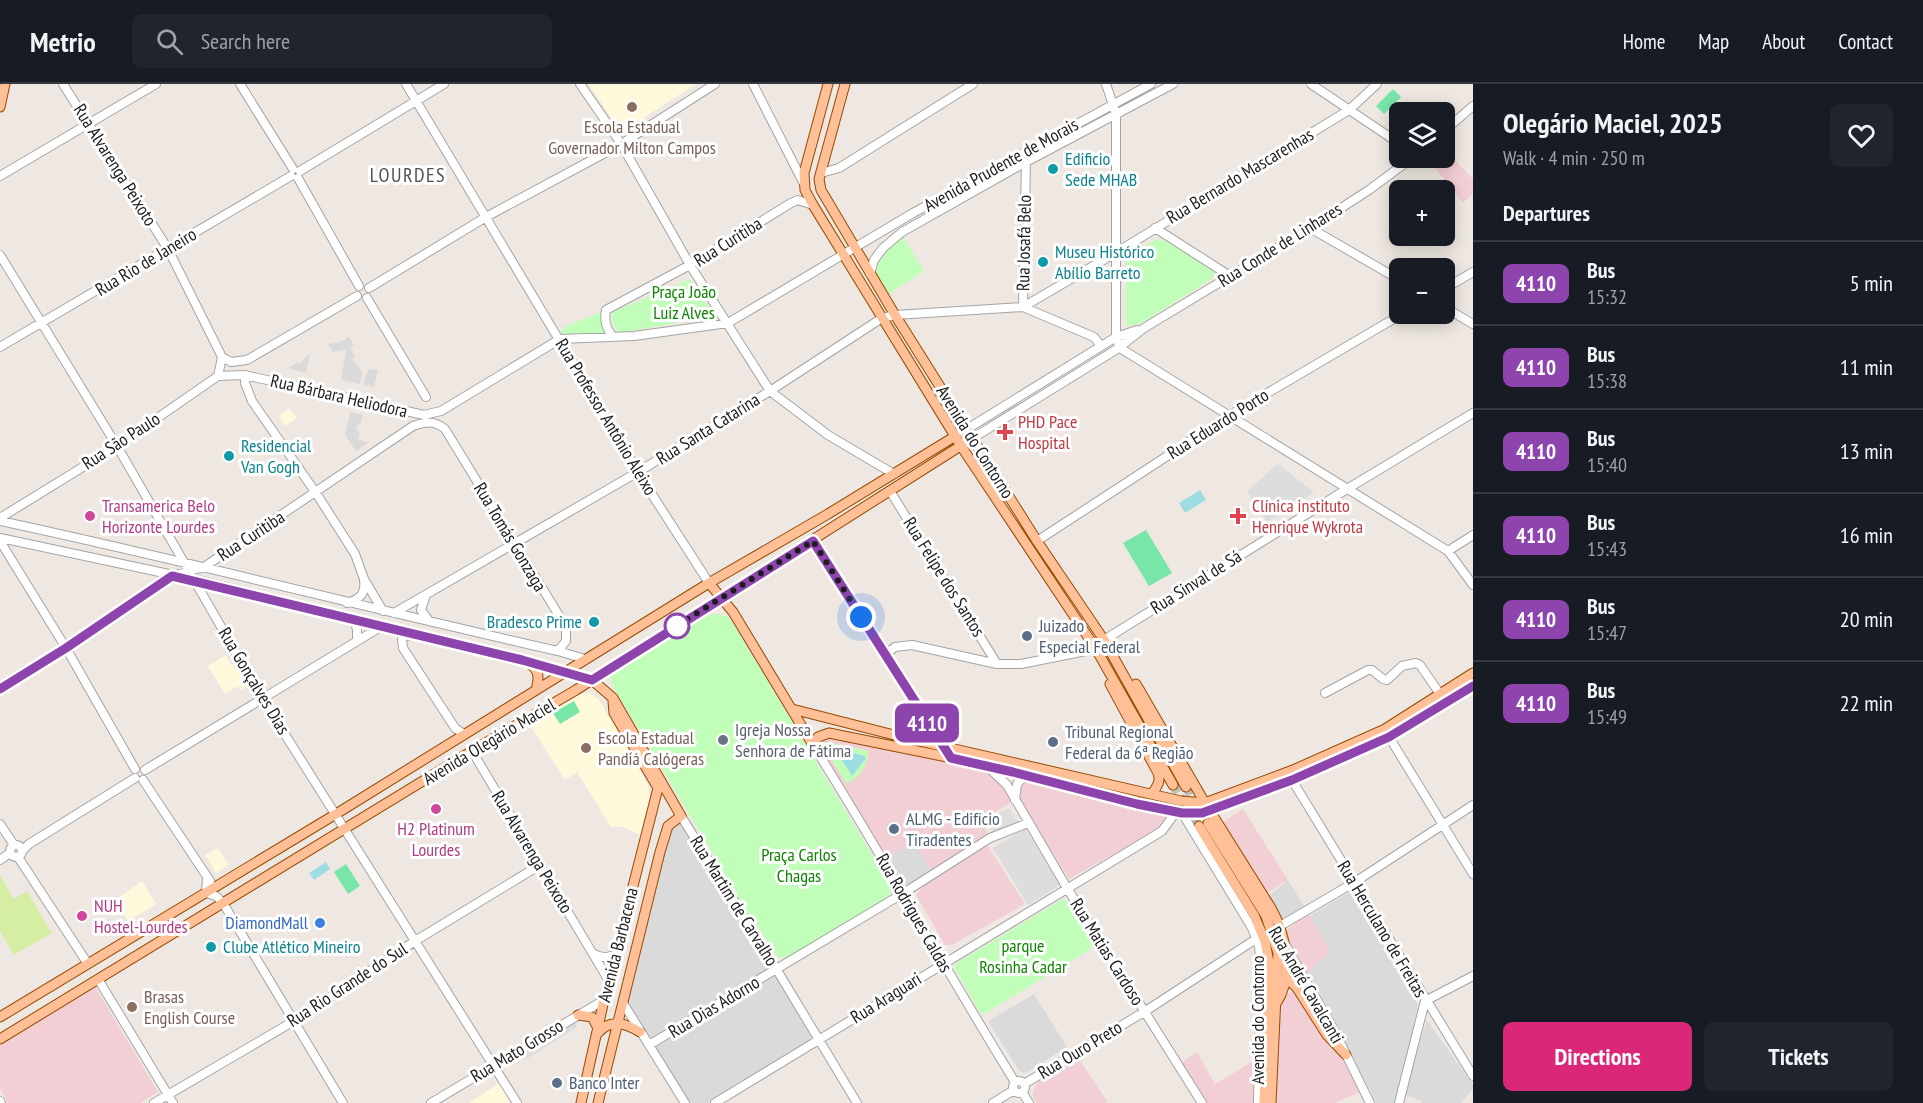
<!DOCTYPE html>
<html lang="en">
<head>
<meta charset="utf-8">
<style>
	body { margin:0; font-family:"PT Sans Narrow",sans-serif; background:#20242c; color:#f1f3f6; height:100vh; display:flex; flex-direction:column; font-size:22px; white-space:nowrap }
	* { box-sizing:border-box; margin:0 }
	p { font-size:20px; color:#9ea1a6 }
	.icon { flex:none; width:33px; height:33px; fill:none; stroke:currentColor; stroke-width:2; stroke-linecap:round; stroke-linejoin:round }
	.map { position:relative; flex:1; overflow:hidden }
	.drawer { display:flex; flex-direction:column; background:#171b24; width:450px }
	.drawer>* { flex:none }
	.badge { padding:0 12px; border-radius:9px; font-size:21px; line-height:39px }
	.tools { position:absolute; left:1389px; top:18px; display:grid; gap:12px }
	.tools a { display:grid; place-items:center; width:66px; height:66px; border-radius:9px; background:#171b24; box-shadow:0 3px 15px #0003; font-size:30px }
	.you { position:absolute; width:30px; height:30px; margin:-15px; border:4px solid #fff; border-radius:50%; background:#1a73e8; box-shadow:0 0 0 9px #1a73e833 }
	.map>.badge { position:absolute; translate:-50% -50%; box-shadow:0 0 0 3px #fff }
	h2 { padding:0 30px; font-size:22px; line-height:54px }
	.round { display:grid; place-items:center; flex:none; width:63px; height:63px; border-radius:9px; background:#20242c }
	.overview { display:flex; align-items:center; justify-content:space-between; height:102px; padding:0 30px }
	h1 { font-size:28px; font-weight:800; line-height:45px }
	.primary-button { display:flex; gap:12px; margin-top:auto; padding:12px 30px }
	.primary-button a { flex:1; height:69px; border-radius:9px; background:#db2777; color:#fff; font-size:24px; font-weight:800; line-height:69px; text-align:center }
	.primary-button a+a { background:#20242c; color:#f1f3f6 }
	ul { padding:0; list-style:none }
	li { display:flex; align-items:center; gap:18px; height:84px; padding:0 30px; border-top:2px solid #363941 }
	li div { flex:1 }
	li b { display:block; font-size:22px }
	li em { font-style:normal }
	li .badge { min-width:66px; font-weight:700; text-align:center }
	header { display:flex; align-items:center; gap:36px; box-sizing:border-box; height:84px; padding:0 30px; background:#171b24; border-bottom:2px solid #363941 }
	header strong { font-size:28px }
	nav { display:flex; gap:33px; margin-inline-start:auto; font-size:21px }
	.search { width:420px; height:54px; background:#20242c; display:flex; align-items:center; gap:15px; box-sizing:border-box; padding:0 21px; border-radius:9px; color:#9ea1a6; font-size:22px }
	main { display:flex; flex:1; min-height:0 }
	.map>svg:first-child { display:block }
</style>
</head>
<body>
<header>
<strong>Metrio</strong>
<div class="search"><svg class="icon" aria-label="search" viewBox="0 0 24 24"><circle cx="10" cy="10" r="6"/><path d="M15 15l6 6"/></svg>Search here</div>
<nav><a>Home</a><a>Map</a><a>About</a><a>Contact</a></nav>
</header>
<main>
<div class="map">
<svg width="1473" height="1019" viewBox="0 0 1473 1019">
	<rect width="100%" height="100%" fill="#efe8e2"/>
	<path fill="#dbdada" d="M349,253L354,261L350,263L355,272L352,275L363,289L360,300L341,296L346,266L333,268L328,260L340,258Z
		M310,270L306,289L288,284L297,279L301,280L304,274Z
		M368,285L378,286L374,303L363,300Z
		M350,328L363,331L361,339H358L356,346L360,348L358,355L368,359L356,367L345,351Z
		M681,732L818,956L715,1019H685L623,919L671,738Z
		M914,756L934,790L905,801L901,800L883,776Z
		M1288,796L1304,822L1280,836L1268,812Z
		M1353,806L1418,921L1397,1019H1377L1308,888L1330,868L1310,832Z
		M1034,910L1067,963L1026,989L1020,988L989,939L990,936Z
		M1427,936L1473,1001V1005L1461,1019H1420L1422,1017L1403,1010Z"/>
	<path fill="#f2cfd4" d="M1449,70L1473,95V109L1463,119L1436,85Z
		M823,650L986,681L1010,699L1015,715L1025,691L1169,727L1159,745L1069,795L1030,734L1015,716L981,736L990,754L985,758L1025,820L952,861H945L916,811L933,790L914,756L883,776L813,661Z
		M1243,725L1288,796L1264,811L1221,739Z
		M1306,830L1310,832L1330,868L1304,892L1285,848Z
		M94,901L158,1008L140,1019H8L0,1005V960Z
		M1298,903L1362,1007L1335,1019H1272L1277,918Z
		M1197,968L1215,1000L1257,975V1019H1203L1179,980Z
		M1077,972L1107,1017L1105,1019H1037L1032,1010L1038,997Z"/>
	<path fill="#fff9db" d="M588,0H696L623,47L620,46Z
		M289,325L297,334L285,342L279,332Z
		M226,571L231,581L236,578L249,601L241,606L238,602L225,610L208,582Z
		M588,609L598,614L648,701L650,713L641,752L624,743H611L577,688L565,696L530,641L581,610Z
		M218,764L229,781L216,789L205,771Z
		M142,797L156,820L128,837L115,816Z
		M499,999L512,1019H469Z"/>
	<path fill="#d5eea3" d="M0,791L14,815L27,807L52,849L14,871L0,847V822L2,821L0,818Z"/>
	<path fill="#c0feba" d="M901,149L924,187L887,211C884,206 878,200 877,194C872,176 890,160 901,149Z
		M1158,155L1165,157L1214,187L1213,194L1143,238L1130,242L1126,240V178L1130,170Z
		M690,195L712,229L709,233L620,249C614,242 610,237 613,228Z
		M606,226L613,253H559L564,243Z
		M717,530L729,533L893,806L888,812L788,874L778,873L750,832L611,599V592L709,531Z
		M827,658L869,667C867,681 860,695 846,699L824,664V661Z
		M1063,815L1067,817L1093,859L1092,864L984,930L980,928L955,885V880Z"/>
	<path fill="#78e6a9" d="M1393,5L1401,13L1384,30L1376,22Z
		M1146,446L1172,489L1149,502L1123,459Z
		M574,617L580,628L560,640L553,629Z
		M346,780L360,802L348,810L334,788Z"/>
	<path fill="#ddd" d="M1278,380L1314,408L1267,438L1247,407Z
		M1009,724L1017,737L994,751L986,737Z
		M1025,744L1060,801L1028,821L993,764Z
		M576,937L577,943L525,976L524,970Z"/>
	<path fill="#9edde1" d="M1200,406L1206,416L1185,429L1179,419Z
		M835,665L866,672L865,676L852,692Z
		M326,778L330,785L314,796L309,789Z"/>
	<g fill="none" stroke-linecap="round" stroke-linejoin="round">
		<path stroke="#c5bfbb" stroke-width="9" stroke-dasharray="9 4.5" stroke-linecap="butt" d="M1173,701L1199,742
			M1186,703L1208,739"/>
		<defs>
			<path id="minor" d="M63,0L168,165L222,273L218,292
				M240,0L293,85
				M406,0L644,398L709,499
				M580,0L618,55
				M753,0L804,100
				M1106,0L1116,30V253L1120,264L1448,467L1473,501
				M1311,0L1400,60
				M1444,47L1473,22
				M626,57L715,0
				M624,65L690,181L770,307L828,351L894,390
				M1026,78L1023,223L1094,253L1101,262
				M300,87L444,0
				M821,89L839,84L973,0
				M0,92L156,0
				M298,94L359,202
				M1155,144L1230,192
				M1310,144L1400,196
				M0,171L117,362L262,614L517,1019
				M870,190L874,176L883,164L902,148L1026,78L1173,0
				M369,204L486,133L616,63
				M1444,205L1473,188
				M367,214L426,313
				M1444,223L1473,240
				M613,253C606,244 604,237 606,226L690,181L791,119L798,116L813,121
				M0,263L291,92
				M222,273L231,278L247,276L357,212
				M245,291V299L252,317L316,409L355,470L364,495L383,527
				M967,345L1116,253L1137,246
				M973,354L1117,265L1144,244L1310,144L1369,106L1412,74
				M890,407L997,580
				M0,434L117,362L218,292L245,291L258,294L424,331L441,327L560,255L634,252L728,239L913,129L1151,0
				M0,437C187,477 371,525 558,567L585,575
				M0,454L211,499L566,588
				M0,457L66,564L135,685
				M813,457L943,664
				M1037,457L1230,331L1402,230
				M1448,467L1473,451
				M425,514L421,526L429,537
				M347,519C360,515 366,510 364,496
				M394,529L638,388L770,307L882,234L895,231L1023,223L1117,168L1349,26L1377,0
				M353,535L357,545V556
				M413,551L405,552L402,555L403,564L455,644L464,650
				M1104,556L1347,405L1473,329
				M885,571L895,563L912,561L997,580H1021L1096,565
				M0,605L66,564L165,498L172,492L204,483L413,342C426,338 434,336 445,345L566,543V557L558,567
				M1325,609L1368,586H1372L1383,595L1387,596L1402,582L1416,579L1420,581L1440,610
				M1386,648L1473,790
				M898,652L913,642L915,635L914,619
				M813,661C883,772 946,887 1015,998
				M472,667L609,897
				M987,682L1007,701L1067,804L1202,1019
				M145,686L382,542
				M143,696L210,797
				M1292,696L1473,992
				M1015,716L1017,700L1025,691
				M1182,729L1252,844L1259,862L1261,883L1258,1019
				M681,732L777,886L857,1019
				M0,740L14,761
				M10 767a6 6 0 1 1 12 0a6 6 0 1 1-12 0Z
				M23,766L29,760L135,694
				M18,773L88,880
				M0,776L10,769
				M207,795L206,809L216,812L223,819L343,1019
				M1280,842L1355,798L1473,721
				M1286,862L1334,946L1370,1019
				M594,870C603,874 607,874 616,870
				M1293,888L1322,935
				M98,895L173,1019
				M623,919L685,1019
				M649,961L902,810L990,754L1028,739
				M1013 1003a6 6 0 1 1 12 0a6 6 0 1 1-12 0Z
				M1024,1000L1144,928L1256,855
				M1022,1008L1029,1019
				M0,1017L1,1019
				M154,1019L294,937L415,857L540,781
				M431,1019L604,916
				M715,1019L1162,747L1176,728
				M993,1019L1014,1006
				M1399,1019L1425,917L1473,892"/>
			<path id="major" d="M828,0L804,89L805,106L813,121L961,362L1096,565L1173,701
				M845,0L819,95L821,106L895,231L1037,457L1104,556L1186,703
				M0,23L5,0
				M709,499L733,528L813,661L818,653L829,649L986,681L1176,728L1195,729L1210,727L1292,696L1389,653L1473,602
				M529,579C540,587 539,594 536,606
				M566,588L592,596L613,614L681,732L668,742L660,768L598,1019
				M1110,600L1158,689C1161,698 1157,702 1152,710
				M1136,600L1205,719L1271,824C1286,850 1294,892 1277,918
				M792,625L898,652L1181,717L1205,719L1293,686L1385,645L1473,589
				M1208,739L1266,832L1278,869L1271,1019
				M1199,742L1254,831L1265,857L1270,884L1264,1019
				M1285,897H1290L1297,904L1327,951L1346,971
				M578,931L592,933L598,944
				M0,933L336,730L709,499L828,430L967,345
				M598,949C611,934 625,939 640,948
				M0,955L472,667L576,606L973,354
				M581,1019L604,916L658,704L614,629L613,617"/>
		</defs>
		<use href="#minor" stroke="#a4a4a4" stroke-width="10"/>
		<use href="#major" stroke="#964a00" stroke-width="11"/>
		<use href="#minor" stroke="#fff" stroke-width="8"/>
		<use href="#major" stroke="#ffc097" stroke-width="9"/>
	</g>
	<g fill="none" stroke-linecap="round" stroke-linejoin="round">
		<defs>
			<path id="line" d="M0,605L66,564L172,492L522,576L592,596L813,457L951,674L1013,688L1137,720L1182,729H1202L1292,696L1389,653L1473,602"/>
		</defs>
		<use href="#line" stroke="#fff" stroke-width="14"/>
		<use href="#line" stroke="#8e44ad" stroke-width="9"/>
		<path stroke="#1d1d1d" stroke-width="6" stroke-dasharray="0 10.8" d="M677,542L673,544L813,457L861,533"/>
	</g>
	<g fill="#8d6e63" stroke="#fff" stroke-width="2">
		<circle cx="632" cy="23" r="6"/>
		<circle cx="586" cy="664" r="6"/>
		<circle cx="132" cy="923" r="6"/>
	</g>
	<g fill="#0f9aa8" stroke="#fff" stroke-width="2">
		<circle cx="1053" cy="85" r="6"/>
		<circle cx="1043" cy="178" r="6"/>
		<circle cx="229" cy="372" r="6"/>
		<circle cx="594" cy="538" r="6"/>
		<circle cx="211" cy="863" r="6"/>
	</g>
	<g fill="#e0444e" stroke="#fff" stroke-width="2">
		<path d="M1002 339h6v6h6v6h-6v6h-6v-6h-6v-6h6z"/>
		<path d="M1235 423h6v6h6v6h-6v6h-6v-6h-6v-6h6z"/>
	</g>
	<g fill="#d1479c" stroke="#fff" stroke-width="2">
		<circle cx="90" cy="432" r="6"/>
		<circle cx="436" cy="725" r="6"/>
		<circle cx="82" cy="832" r="6"/>
	</g>
	<circle fill="#fff" stroke="#8e44ad" stroke-width="3" cx="677" cy="542" r="12"/>
	<g fill="#5c6f8a" stroke="#fff" stroke-width="2">
		<circle cx="1027" cy="552" r="6"/>
		<circle cx="1053" cy="658" r="6"/>
		<circle cx="894" cy="745" r="6"/>
		<circle cx="557" cy="999" r="6"/>
	</g>
	<circle fill="#6b7280" stroke="#fff" stroke-width="2" cx="723" cy="656" r="6"/>
	<circle fill="#3f7fe0" stroke="#fff" stroke-width="2" cx="320" cy="839" r="6"/>
	<g text-anchor="middle" stroke-width="6" stroke-linejoin="round" paint-order="stroke">
		<g font-size="18" fill="#785e54" stroke="#fff" text-anchor="start">
			<text x="632" y="49" text-anchor="middle">Escola Estadual<tspan x="632" dy="21">Governador Milton Campos</tspan></text>
			<text x="598" y="660">Escola Estadual<tspan x="598" dy="21">Pandiá Calógeras</tspan></text>
			<text x="144" y="919">Brasas<tspan x="144" dy="21">English Course</tspan></text>
		</g>
		<g font-size="18" fill="#0d838f" stroke="#fff" text-anchor="start">
			<text x="1065" y="81">Edificio<tspan x="1065" dy="21">Sede MHAB</tspan></text>
			<text x="1055" y="174">Museu Histórico<tspan x="1055" dy="21">Abílio Barreto</tspan></text>
			<text x="241" y="368">Residencial<tspan x="241" dy="21">Van Gogh</tspan></text>
			<text x="582" y="544" text-anchor="end">Bradesco Prime</text>
			<text x="223" y="869">Clube Atlético Mineiro</text>
		</g>
		<g font-size="18" fill="#1d1d1d" stroke="#fff">
			<text transform="translate(115 81) rotate(58)" y="6">Rua Alvarenga Peixoto</text>
			<text transform="translate(1001 81) rotate(-29)" y="6">Avenida Prudente de Morais</text>
			<text transform="translate(1240 92) rotate(-31)" y="6">Rua Bernardo Mascarenhas</text>
			<text transform="translate(728 158) rotate(-32)" y="6">Rua Curitiba</text>
			<text transform="translate(1024 159) rotate(-89)" y="6">Rua Josafá Belo</text>
			<text transform="translate(1280 161) rotate(-32)" y="6">Rua Conde de Linhares</text>
			<text transform="translate(146 178) rotate(-31)" y="6">Rua Rio de Janeiro</text>
			<text transform="translate(339 312) rotate(13)" y="6">Rua Bárbara Heliodora</text>
			<text transform="translate(606 333) rotate(59)" y="6">Rua Professor Antônio Aleixo</text>
			<text transform="translate(1218 340) rotate(-32)" y="6">Rua Eduardo Porto</text>
			<text transform="translate(708 345) rotate(-32)" y="6">Rua Santa Catarina</text>
			<text transform="translate(121 357) rotate(-33)" y="6">Rua São Paulo</text>
			<text transform="translate(975 358) rotate(58)" y="6">Avenida do Contorno</text>
			<text transform="translate(251 452) rotate(-33)" y="6">Rua Curitiba</text>
			<text transform="translate(510 453) rotate(59)" y="6">Rua Tomás Gonzaga</text>
			<text transform="translate(944 493) rotate(58)" y="6">Rua Felipe dos Santos</text>
			<text transform="translate(1196 498) rotate(-32)" y="6">Rua Sinval de Sá</text>
			<text transform="translate(254 597) rotate(59)" y="6">Rua Gonçalves Dias</text>
			<text transform="translate(489 658) rotate(-31)" y="6">Avenida Olegário Maciel</text>
			<text transform="translate(532 768) rotate(59)" y="6">Rua Alvarenga Peixoto</text>
			<text transform="translate(734 817) rotate(58)" y="6">Rua Martim de Carvalho</text>
			<text transform="translate(914 829) rotate(60)" y="6">Rua Rodrigues Caldas</text>
			<text transform="translate(1382 845) rotate(59)" y="6">Rua Herculano de Freitas</text>
			<text transform="translate(618 861) rotate(-76)" y="6">Avenida Barbacena</text>
			<text transform="translate(1107 868) rotate(58)" y="6">Rua Matias Cardoso</text>
			<text transform="translate(347 901) rotate(-33)" y="6">Rua Rio Grande do Sul</text>
			<text transform="translate(1306 901) rotate(60)" y="6">Rua André Cavalcanti</text>
			<text transform="translate(886 914) rotate(-32)" y="6">Rua Araguari</text>
			<text transform="translate(714 923) rotate(-31)" y="6">Rua Dias Adorno</text>
			<text transform="translate(1258 936) rotate(-90)" y="6">Avenida do Contorno</text>
			<text transform="translate(1080 966) rotate(-31)" y="6">Rua Ouro Preto</text>
			<text transform="translate(517 967) rotate(-31)" y="6">Rua Mato Grosso</text>
		</g>
		<g font-size="18" fill="#0e8402" stroke="#fff">
			<text x="684" y="214">Praça João<tspan x="684" dy="21">Luiz Alves</tspan></text>
			<text x="799" y="777">Praça Carlos<tspan x="799" dy="21">Chagas</tspan></text>
			<text x="1023" y="868">parque<tspan x="1023" dy="21">Rosinha Cadar</tspan></text>
		</g>
		<g font-size="18" fill="#be3a42" stroke="#fff" text-anchor="start">
			<text x="1018" y="344">PHD Pace<tspan x="1018" dy="21">Hospital</tspan></text>
			<text x="1252" y="428">Clínica instituto<tspan x="1252" dy="21">Henrique Wykrota</tspan></text>
		</g>
		<g font-size="18" fill="#b23c85" stroke="#fff" text-anchor="start">
			<text x="102" y="428">Transamerica Belo<tspan x="102" dy="21">Horizonte Lourdes</tspan></text>
			<text x="436" y="751" text-anchor="middle">H2 Platinum<tspan x="436" dy="21">Lourdes</tspan></text>
			<text x="94" y="828">NUH<tspan x="94" dy="21">Hostel-Lourdes</tspan></text>
		</g>
		<g font-size="18" fill="#4e5e75" stroke="#fff" text-anchor="start">
			<text x="1039" y="548">Juizado<tspan x="1039" dy="21">Especial Federal</tspan></text>
			<text x="1065" y="654">Tribunal Regional<tspan x="1065" dy="21">Federal da 6ª Região</tspan></text>
			<text x="906" y="741">ALMG - Edifício<tspan x="906" dy="21">Tiradentes</tspan></text>
			<text x="569" y="1005">Banco Inter</text>
		</g>
		<g font-size="18" fill="#5b616d" stroke="#fff" text-anchor="start">
			<text x="735" y="652">Igreja Nossa<tspan x="735" dy="21">Senhora de Fátima</tspan></text>
		</g>
		<g font-size="18" fill="#366cbe" stroke="#fff" text-anchor="end">
			<text x="308" y="845">DiamondMall</text>
		</g>
		<g font-size="20" letter-spacing="1.5" fill="#505050" stroke="#fff">
			<text x="408" y="98">LOURDES</text>
		</g>
	</g>
</svg>
<div class="tools">
<a><svg class="icon" aria-label="layers" viewBox="0 0 24 24"><path d="M12 4l9 5-9 5-9-5zM3 14l9 5 9-5"/></svg></a>
<a>+</a>
<a>−</a>
</div>
<div class="you" style="left:861px;top:533px"></div>
<b class="badge" style="left:927px;top:639px;background:#8e44ad;color:#fff">4110</b>
</div>
<section class="drawer">
<div class="overview"><div><h1>Olegário Maciel, 2025</h1><p>Walk · 4 min · 250 m</p></div><a class="round"><svg class="icon" aria-label="heart" viewBox="0 0 24 24"><path d="M12 20l-8-8c-3-5 5-10 8-4 3-6 11-1 8 4z"/></svg></a></div>
<h2>Departures</h2>
<ul>
<li><span class="badge" style="background:#8e44ad;color:#fff">4110</span><div><b>Bus</b><p>15:32</p></div><em>5 min</em></li>
<li><span class="badge" style="background:#8e44ad;color:#fff">4110</span><div><b>Bus</b><p>15:38</p></div><em>11 min</em></li>
<li><span class="badge" style="background:#8e44ad;color:#fff">4110</span><div><b>Bus</b><p>15:40</p></div><em>13 min</em></li>
<li><span class="badge" style="background:#8e44ad;color:#fff">4110</span><div><b>Bus</b><p>15:43</p></div><em>16 min</em></li>
<li><span class="badge" style="background:#8e44ad;color:#fff">4110</span><div><b>Bus</b><p>15:47</p></div><em>20 min</em></li>
<li><span class="badge" style="background:#8e44ad;color:#fff">4110</span><div><b>Bus</b><p>15:49</p></div><em>22 min</em></li>
</ul>
<div class="primary-button"><a>Directions</a><a>Tickets</a></div>
</section>
</main>
</body>
</html>
